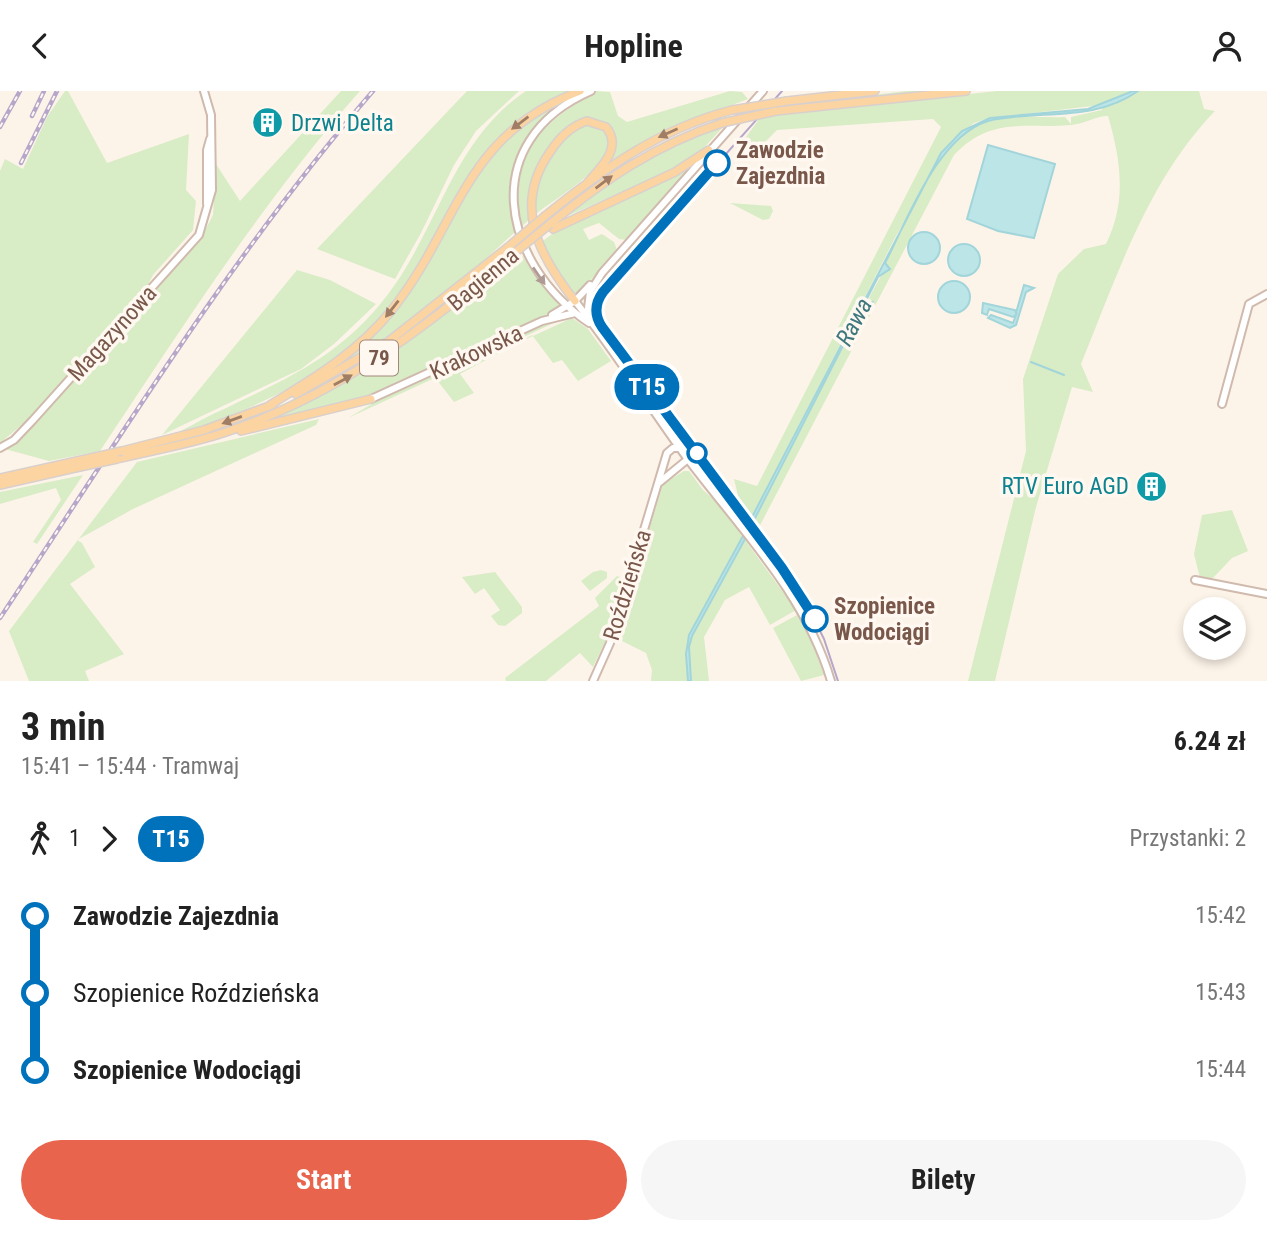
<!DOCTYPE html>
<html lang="pl">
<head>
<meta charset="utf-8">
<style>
	body { margin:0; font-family:"Roboto Condensed",sans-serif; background:#f6f6f6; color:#222; height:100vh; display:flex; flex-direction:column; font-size:26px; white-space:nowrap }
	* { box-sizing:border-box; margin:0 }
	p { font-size:23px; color:#767676 }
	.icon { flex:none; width:38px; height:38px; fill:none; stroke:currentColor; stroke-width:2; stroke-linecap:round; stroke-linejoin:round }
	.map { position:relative; height:590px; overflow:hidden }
	.sheet { display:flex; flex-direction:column; background:#fff; flex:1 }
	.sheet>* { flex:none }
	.badge { padding:0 14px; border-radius:23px; font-size:24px; line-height:46px }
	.controls { position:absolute; left:1183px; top:506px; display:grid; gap:14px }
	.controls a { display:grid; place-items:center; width:63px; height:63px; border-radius:50%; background:#fff; box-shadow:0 4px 10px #0003; font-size:35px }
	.map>.badge { position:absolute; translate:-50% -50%; box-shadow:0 0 0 4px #fff }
	.legs { display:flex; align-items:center; gap:10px; height:77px; padding:0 21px; font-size:23px }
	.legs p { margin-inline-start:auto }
	.headline { display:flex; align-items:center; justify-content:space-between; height:119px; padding:0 21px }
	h1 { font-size:38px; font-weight:700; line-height:52px }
	.primary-button { display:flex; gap:14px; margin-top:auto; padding:14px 21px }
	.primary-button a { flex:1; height:80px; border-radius:42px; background:#e9644c; color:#fff; font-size:28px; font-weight:700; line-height:80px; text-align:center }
	.primary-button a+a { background:#f6f6f6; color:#222 }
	ul { padding:0 21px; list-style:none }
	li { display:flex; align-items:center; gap:24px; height:77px; font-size:26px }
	li i { display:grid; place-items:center; width:10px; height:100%; margin:0 9px; background:currentColor }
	li i::after { content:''; width:18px; height:18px; margin:-9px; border:5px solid; border-radius:50%; background:#fff }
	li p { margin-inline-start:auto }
	li:first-child i { background:linear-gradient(#0000 50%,currentColor 0) }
	li:last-child i { background:linear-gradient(currentColor 50%,#0000 0) }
	header { display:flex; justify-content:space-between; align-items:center; height:91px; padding:0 21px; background:#fff; font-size:32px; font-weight:700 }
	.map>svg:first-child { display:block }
</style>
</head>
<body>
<header><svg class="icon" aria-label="back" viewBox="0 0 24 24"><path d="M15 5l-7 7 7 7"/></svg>Hopline<svg class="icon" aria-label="person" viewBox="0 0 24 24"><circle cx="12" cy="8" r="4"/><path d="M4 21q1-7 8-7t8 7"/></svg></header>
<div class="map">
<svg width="1267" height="590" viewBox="0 0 1267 590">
	<rect width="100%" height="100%" fill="#fdf4e9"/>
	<path fill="#d8ecc6" d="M65,0H68L107,72L189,43L186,99L196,110L193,139L153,184L145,200L30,327L0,352V80L5,68L23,78L47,26Z
		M341,0H360C262,111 182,237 100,360L49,370L5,358L32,336L199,151L213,124L216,73L240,110Z
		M467,0H519L476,40L454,74L421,142L395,188L317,158Z
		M526,0H571C472,41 462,109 409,189C367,253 309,292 239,321C218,330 197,339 174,343C190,336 205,326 222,319C294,284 348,262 396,192C441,126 457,46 526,0Z
		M596,0L610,1L618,25L627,31L730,0L742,1L748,8L658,42L612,69C615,50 616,28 588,27C537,64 537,66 530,128L520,137C508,63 538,35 596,0Z
		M906,0H934L775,16Z
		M997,0H1199L1204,18L1215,20C1148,89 1117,185 1081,273L1093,301L1072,296L1036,416L995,590H968L1026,360L1023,288L1058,183L1084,158L1106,153C1127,110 1121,70 1108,25C1096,25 1084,33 1071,34C1024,38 991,25 954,64L757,440L752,433L859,224L866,214L874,212L869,207L884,179L890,177L885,173C908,128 938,43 991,30C1016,23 1040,27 1065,26L1071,33V26L1102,19L1101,14L990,27L974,32L951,50L896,145L750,430L742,421L734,388L757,395L941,36L933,28L777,39L750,66L744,49L759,28L784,23Z
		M564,11C521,39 505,92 515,141L467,185L393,243L331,281C350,266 370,250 386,231C434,170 462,70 530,28C540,21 553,16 564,11Z
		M591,32L607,40C618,75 556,106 535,124C535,88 552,42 591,32Z
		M723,36L700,61L682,74L563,127C615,86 662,57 723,36Z
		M693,75L627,149L619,148L599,132L583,138L589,149L602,143L614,151L617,159L576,206L569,200L540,152L563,135Z
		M730,112L771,115L773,120L769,128L763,129Z
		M523,165L562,217L375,304L261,331L327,301L386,267Z
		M297,179L330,189L376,213L334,253L301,278L162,344Z
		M561,225H569L348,327L375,311Z
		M572,227L588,238L611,270L578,290L562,269L553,272L532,244L460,283L474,302L454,311L437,289Z
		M319,328L316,334L133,418L77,449L82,452L95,476L70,493L124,563L85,580L89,590H29L9,540L137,371Z
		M684,380H689L703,399L718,412L796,519L770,534L749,496L725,509L704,546L709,590H651L652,579L646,562L616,547L663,393Z
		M83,384L37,453L33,451L61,409L56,397L0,413V401Z
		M1232,419L1248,460L1232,467L1211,489L1200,487L1194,463L1202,424Z
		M601,479L607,481V487L590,500L581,490L593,481Z
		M495,481L522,516V522L505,535L498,534L491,525L500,519L484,497L475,503L462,486Z
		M617,485L624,488V492L608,545L593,576L580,562L546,590H506L505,587L599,515L595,507Z
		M797,524L809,544L824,584L801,590L773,537Z"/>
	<path fill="#bce5e8" stroke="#a2d5da" stroke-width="2" d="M1133,0H1138C1093,32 1039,18 988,30C937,46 908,128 885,172L890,178L878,186L752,433L750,430L941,62L962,40L990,27L1088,18Z
		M988,54L1055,73L1034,147L998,140L967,128Z
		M908 157a16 16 0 1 1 32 0a16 16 0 1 1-32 0Z
		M948 169a16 16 0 1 1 32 0a16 16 0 1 1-32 0Z
		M938 206a16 16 0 1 1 32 0a16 16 0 1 1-32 0Z
		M1024,194L1034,197L1026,201L1016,234L1010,237L988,227L991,224L1013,232L1016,224L1013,226L989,218L987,224L982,222L983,212L1015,219L1016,222Z
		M743,445L745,448L692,545L689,556L691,590H688L686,563L689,544Z"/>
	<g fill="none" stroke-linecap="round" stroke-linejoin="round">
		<path stroke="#a2d5da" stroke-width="2" d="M864,213L873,211
			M1031,271L1064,284"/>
		<defs>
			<path id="minor" d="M207,113V59L210,48
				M575,210C615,260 649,315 687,367C741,439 805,502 831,590
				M552,224L575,210L590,194
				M587,225L590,201L602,182L763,0
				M589,232C500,171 477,50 591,0
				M371,308L542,230L575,222
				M1222,313L1249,213L1267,203
				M0,357L14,349L33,329L199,144L212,99L211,24L204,0
				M660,391L688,368
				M1195,489L1267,503
				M593,590L610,552L667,362L673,357H680"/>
			<path id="major" d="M787,10L875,0
				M776,20L966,0
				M545,125C603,78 659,38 732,19
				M550,133C604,89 655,54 722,32
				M553,138L675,81L709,59
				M575,210C539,165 512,115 550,61C559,47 571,35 587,30L606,36C623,57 601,76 588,91
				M296,303L389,250L507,157
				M270,314C314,287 358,261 391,220C460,134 462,44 580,0
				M241,340L371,308
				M122,360L204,339L272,314
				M117,368C154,359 191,353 226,341C335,305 421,240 507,168
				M0,387L77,370
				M0,394L75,377"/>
		</defs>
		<use href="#minor" stroke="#d0baae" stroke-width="10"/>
		<use href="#major" stroke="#d9d0cd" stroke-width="10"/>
		<use href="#minor" stroke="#fff" stroke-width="6"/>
		<use href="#major" stroke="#fcd4a1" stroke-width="7"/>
		<path stroke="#b6a6c9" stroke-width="2" d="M782,0L603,201C595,212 594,224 602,236L802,504L824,548L838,590"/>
		<defs>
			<path id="rail" d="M32,25L44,0
				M0,36L20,0
				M21,72L57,0
				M0,527C119,348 232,163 373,0"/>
		</defs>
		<use href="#rail" stroke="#b6a6c9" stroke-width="4.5"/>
		<use href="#rail" stroke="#fff8f0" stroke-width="2" stroke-dasharray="5" stroke-linecap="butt"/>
		<defs>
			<path id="major-bridge" d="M732,19L787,10
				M722,32L776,20
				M507,157L545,125
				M507,168L550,133
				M77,370L122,360
				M75,377L117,368"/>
		</defs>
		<use href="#major-bridge" stroke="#d9d0cd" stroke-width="10" stroke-linecap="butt"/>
		<use href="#major-bridge" stroke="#fcd4a1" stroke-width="7"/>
	</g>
	<defs><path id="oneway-solid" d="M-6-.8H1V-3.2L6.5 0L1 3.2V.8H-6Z" transform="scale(1.75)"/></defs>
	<g fill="#a07d65">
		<use href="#oneway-solid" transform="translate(520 32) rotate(143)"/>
		<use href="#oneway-solid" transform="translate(668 42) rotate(156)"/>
		<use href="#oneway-solid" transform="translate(604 91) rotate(-37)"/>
		<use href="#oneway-solid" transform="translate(392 218) rotate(128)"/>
		<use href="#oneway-solid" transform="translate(343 289) rotate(-29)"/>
		<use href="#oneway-solid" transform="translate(232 329) rotate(160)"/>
	</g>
	<use fill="#af9b93" href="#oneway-solid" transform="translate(539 185) rotate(55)"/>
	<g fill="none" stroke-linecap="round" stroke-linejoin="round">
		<defs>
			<path id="line-1" d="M717,72L603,201C595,212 594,224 602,236L782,477L815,528"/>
		</defs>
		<use href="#line-1" stroke="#fff" stroke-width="16"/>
		<use href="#line-1" stroke="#0072bc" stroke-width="10"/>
	</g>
	<defs>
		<symbol id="building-disc" viewBox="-11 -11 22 22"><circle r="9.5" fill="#0f9aa8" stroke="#fff8f0"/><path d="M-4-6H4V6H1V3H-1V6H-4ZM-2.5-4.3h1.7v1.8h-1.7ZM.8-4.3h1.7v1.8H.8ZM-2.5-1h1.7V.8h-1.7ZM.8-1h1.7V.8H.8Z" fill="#fff"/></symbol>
	</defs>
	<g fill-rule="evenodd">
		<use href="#building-disc" x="250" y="14" width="35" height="35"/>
		<use href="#building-disc" x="1134" y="378" width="35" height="35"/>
	</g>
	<g fill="#fff" stroke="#0072bc" stroke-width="3.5">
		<circle cx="717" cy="72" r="12"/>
		<circle cx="697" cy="362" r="9"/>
		<circle cx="815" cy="528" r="12"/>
	</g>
	<g text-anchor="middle" stroke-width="7" stroke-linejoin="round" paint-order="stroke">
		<rect fill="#fff8f0" stroke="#a1887c" stroke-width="2" x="360" y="249.5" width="38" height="35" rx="5"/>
		<g font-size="21" font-weight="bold" fill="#79584b">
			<text x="379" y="274">79</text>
		</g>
		<g font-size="23" fill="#0d838f" stroke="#fff8f0" text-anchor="start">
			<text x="291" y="40">Drzwi Delta</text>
			<text x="1129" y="403" text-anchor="end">RTV Euro AGD</text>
		</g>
		<g font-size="23" font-weight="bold" fill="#79584b" stroke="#fff8f0" text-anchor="start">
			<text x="736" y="67">Zawodzie<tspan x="736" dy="26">Zajezdnia</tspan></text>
			<text x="834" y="523">Szopienice<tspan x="834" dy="26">Wodociągi</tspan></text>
		</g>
		<g font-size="23" fill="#79584b" stroke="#fff8f0">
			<text transform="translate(483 188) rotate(-40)" y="8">Bagienna</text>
			<text transform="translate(112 242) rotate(-48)" y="8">Magazynowa</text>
			<text transform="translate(476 261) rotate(-25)" y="8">Krakowska</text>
			<text transform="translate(627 494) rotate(-73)" y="8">Roździeńska</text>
		</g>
		<g font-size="24" font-style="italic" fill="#3e787e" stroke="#fff8f0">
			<text transform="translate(854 231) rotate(-62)" y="8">Rawa</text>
		</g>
	</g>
</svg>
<div class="controls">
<a><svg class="icon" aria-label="layers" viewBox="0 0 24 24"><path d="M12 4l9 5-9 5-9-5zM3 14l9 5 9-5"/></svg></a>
</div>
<b class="badge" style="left:647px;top:296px;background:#0072bc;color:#fff">T15</b>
</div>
<section class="sheet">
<div class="headline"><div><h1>3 min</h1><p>15:41 – 15:44 · Tramwaj</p></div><b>6.24 zł</b></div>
<div class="legs"><svg class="icon" aria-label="walk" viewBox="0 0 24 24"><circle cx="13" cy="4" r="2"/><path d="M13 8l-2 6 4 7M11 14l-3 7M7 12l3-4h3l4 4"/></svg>1<svg class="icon" aria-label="forward" viewBox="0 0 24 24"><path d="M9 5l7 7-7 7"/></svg><b class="badge" style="background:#0072bc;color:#fff">T15</b><p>Przystanki: 2</p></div>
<ul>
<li><i style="color:#0072bc"></i><b>Zawodzie Zajezdnia</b><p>15:42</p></li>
<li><i style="color:#0072bc"></i><span>Szopienice Roździeńska</span><p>15:43</p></li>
<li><i style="color:#0072bc"></i><b>Szopienice Wodociągi</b><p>15:44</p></li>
</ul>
<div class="primary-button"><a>Start</a><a>Bilety</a></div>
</section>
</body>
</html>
